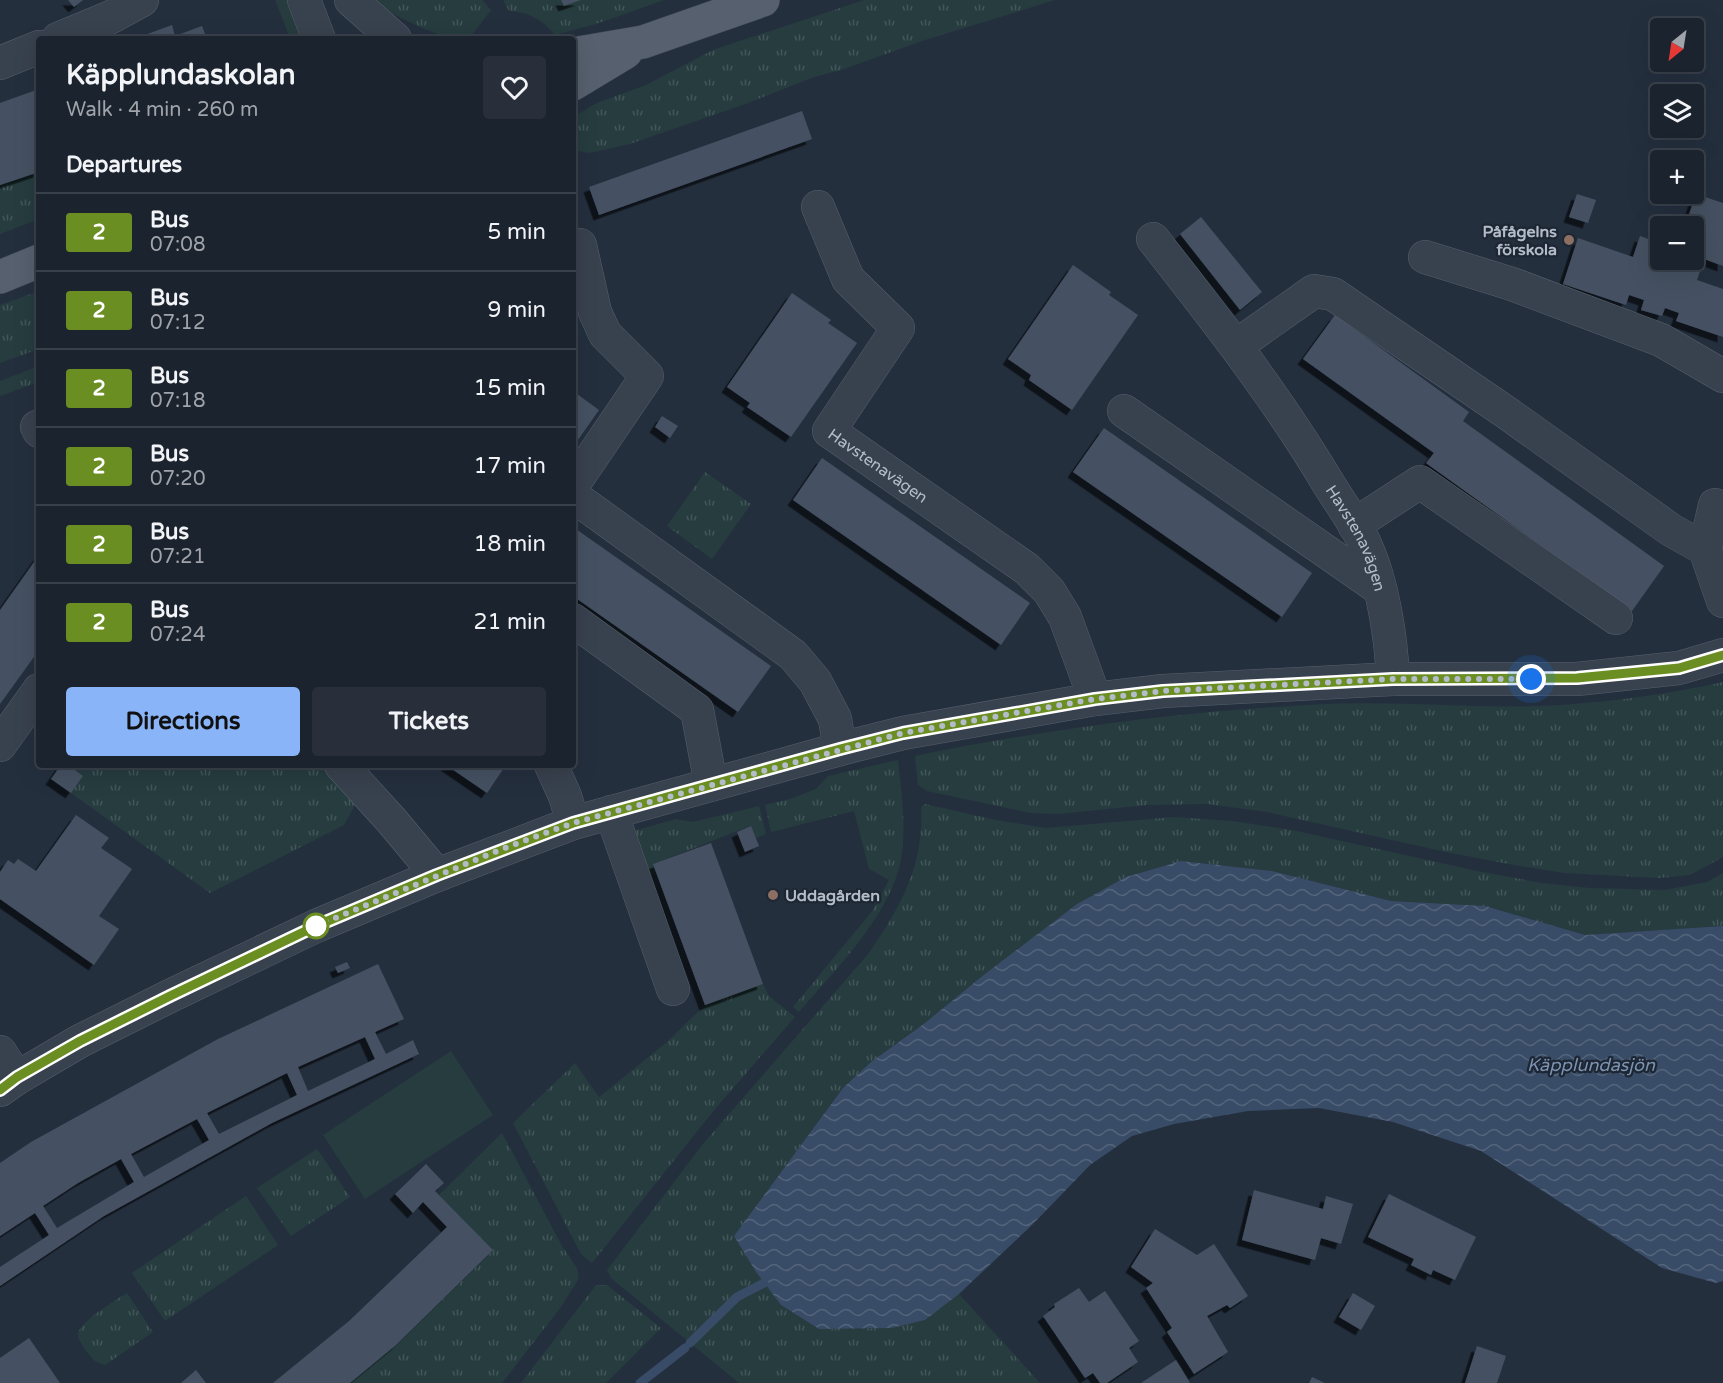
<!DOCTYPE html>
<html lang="en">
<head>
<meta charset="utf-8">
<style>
	body { margin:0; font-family:"Varela Round",sans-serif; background:#282f3a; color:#f1f3f6; height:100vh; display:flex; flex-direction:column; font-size:22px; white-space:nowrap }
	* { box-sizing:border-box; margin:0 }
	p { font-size:20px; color:#a0a4aa }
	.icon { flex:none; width:33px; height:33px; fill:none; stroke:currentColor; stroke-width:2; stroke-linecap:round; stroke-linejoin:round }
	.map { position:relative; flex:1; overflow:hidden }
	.sheet { position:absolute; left:36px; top:36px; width:540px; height:732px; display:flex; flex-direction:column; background:#1b232e; border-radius:6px; box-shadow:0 6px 24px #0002,0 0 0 2px #39404a }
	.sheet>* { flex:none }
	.badge { padding:0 12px; border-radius:4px; font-size:21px; line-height:39px }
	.needle { width:39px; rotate:210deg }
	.tools { position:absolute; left:1650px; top:18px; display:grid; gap:12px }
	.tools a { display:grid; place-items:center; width:54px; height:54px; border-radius:6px; background:#1b232e; box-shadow:0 6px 24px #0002,0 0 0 2px #39404a; font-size:30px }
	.you { position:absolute; width:30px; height:30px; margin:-15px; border:4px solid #fff; border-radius:50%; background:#1a73e8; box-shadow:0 0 0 9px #1a73e833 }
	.map>.badge { position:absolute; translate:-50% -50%; box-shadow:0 0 0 3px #fff }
	h2 { padding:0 30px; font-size:22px; line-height:54px }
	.round { display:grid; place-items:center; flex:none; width:63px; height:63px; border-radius:6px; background:#282f3a }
	.summary { display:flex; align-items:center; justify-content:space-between; height:102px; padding:0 30px }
	h1 { font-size:28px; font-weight:700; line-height:45px }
	.action { display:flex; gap:12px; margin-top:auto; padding:12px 30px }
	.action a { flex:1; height:69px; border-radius:6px; background:#8ab4f8; color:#111; font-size:24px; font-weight:700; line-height:69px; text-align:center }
	.action a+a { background:#282f3a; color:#f1f3f6 }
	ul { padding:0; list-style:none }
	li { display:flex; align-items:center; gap:18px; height:78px; padding:0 30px; border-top:2px solid #39404a }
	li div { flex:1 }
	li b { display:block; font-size:22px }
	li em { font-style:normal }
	li .badge { min-width:66px; font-weight:700; text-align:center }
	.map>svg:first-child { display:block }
</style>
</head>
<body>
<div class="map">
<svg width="1723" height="1383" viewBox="0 0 1723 1383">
	<defs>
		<pattern id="grass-tufts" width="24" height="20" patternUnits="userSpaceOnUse" patternTransform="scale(1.5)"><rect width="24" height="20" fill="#263c3f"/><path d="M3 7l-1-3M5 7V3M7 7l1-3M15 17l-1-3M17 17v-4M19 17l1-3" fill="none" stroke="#435659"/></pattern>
		<pattern id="water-waves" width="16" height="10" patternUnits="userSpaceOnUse" patternTransform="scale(1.5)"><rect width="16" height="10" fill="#394c67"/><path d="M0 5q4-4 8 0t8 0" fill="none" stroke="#53647b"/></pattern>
		<filter id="shadow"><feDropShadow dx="-5.5" dy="5.5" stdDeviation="0" flood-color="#0009"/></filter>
	</defs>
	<rect width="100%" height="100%" fill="#242f3e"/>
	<path fill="url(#grass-tufts)" d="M275,0H290L308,39H281L289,35Z
		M370,0H482L491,10L471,36C465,37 458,38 452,37C433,36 386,11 370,0Z
		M503,0H561L564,6L581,0H664L599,23L555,35C542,19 529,12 509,11Z
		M864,0H1055L925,40L841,70L814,77L748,103L630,144L589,153L573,150V117L597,103L646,85L713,50Z
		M39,172V219L0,234V185Z
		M39,291V349L0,363V305Z
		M39,366V382L0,396V381Z
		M705,472L751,504L712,559L667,526Z
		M1723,682V857L1690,875L1659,878L1564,873L1514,865L1446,852L1267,812L1207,804L1147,805L1058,814L1031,813L927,791L918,785L915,756C1051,728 1190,710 1329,704C1407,701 1484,710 1561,705C1615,701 1670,694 1723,682Z
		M898,760C901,790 906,822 902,852C896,910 835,970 799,1012L793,1007L873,910L889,880L869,869L854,811L771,832L765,805L790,799L816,789L828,776Z
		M68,765H323L356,803L344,825L210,893L71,793L83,776Z
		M925,804L996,820L1046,828L1174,817L1232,821L1292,830L1477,871L1542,883L1589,888L1665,890L1707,882L1723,873V926L1585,935L1485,906L1391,901L1272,871L1181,861L1126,877L1077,904L981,977L925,1023L871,1062L843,1088L734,1236L756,1272L781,1305L819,1329L892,1328L925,1320L959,1294L1040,1383H739L611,1278L607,1270L703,1144L869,953C901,906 924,866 921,807Z
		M759,806L766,834L756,838L750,826L653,864L656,873L645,878L630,832L676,819L693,822Z
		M763,984L769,996L795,1017L715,1109L592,1263L581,1254L513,1123L575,1063L599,1097L667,1042L705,1005Z
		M502,1133L562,1246L577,1268L579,1278L561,1307L502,1383H350L396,1345L493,1250L439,1195Z
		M317,1149L350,1197L291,1236L257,1188Z
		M246,1196L278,1245L165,1321L132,1273Z
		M596,1285H607L661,1328L606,1383H521Z
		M127,1293L153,1332L105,1365C93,1362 91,1357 84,1348C82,1344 78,1339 78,1335C77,1323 116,1300 127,1293Z"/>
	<path fill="#263c3f" d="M451,1051L493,1115L365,1199L323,1135Z"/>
	<path fill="url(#water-waves)" d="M1181,861L1272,871L1391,901L1485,906L1585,935L1723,926V1281L1716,1283L1662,1268L1481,1151L1393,1122L1319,1108L1248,1111L1174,1124L1132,1136L1090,1165L1033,1224L959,1294L925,1320L892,1328L819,1329L781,1305L756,1272L734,1236L843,1088L871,1062L925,1023L981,977L1077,904L1126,877Z"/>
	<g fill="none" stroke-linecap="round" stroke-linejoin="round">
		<path stroke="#394c67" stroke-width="9" d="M690,1343L737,1297L764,1283
			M640,1383L685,1348"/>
	</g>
	<path fill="#455162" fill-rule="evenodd" filter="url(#shadow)" d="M68,0H83L74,7Z
		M561,0H581L564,6Z
		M172,25L175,36L202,26L207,39H134Z
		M39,89V172L0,185V103Z
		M802,111L812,139L599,215L589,187Z
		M1577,194L1596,200L1588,223L1569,217Z
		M1696,194L1723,203V266L1704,259L1697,280L1723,289V337L1676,321L1679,313L1665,308L1662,316L1641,310L1644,300L1629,295L1626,305L1563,284L1578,238L1633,257L1640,236L1660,243V260H1694V226H1685Z
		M1201,217L1262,292L1240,310L1180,234Z
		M1073,265L1111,292L1109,295L1138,315L1072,410L1029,380L1031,375L1008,359Z
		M792,293L831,320L828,323L857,343L791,437L747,407L750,403L727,387Z
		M1335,315L1469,412L1463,421L1664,566L1632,611L1426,463L1434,453L1303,359Z
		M573,391L599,410L573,447Z
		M662,416L678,426L670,438L655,427Z
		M1104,428L1312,573L1282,617L1073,472Z
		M822,458L1030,603L1001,645L793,500Z
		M573,527L771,666L738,712L573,596Z
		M39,555V650L0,704V610Z
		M61,765H68L83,776L71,793L51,779Z
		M446,765H506L487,793Z
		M76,815L109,838L101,848L132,869L99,916L119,929L94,965L0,899V872L8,860L14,864L18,859L36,871Z
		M751,826L759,846L745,852L737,832Z
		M711,843L763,984L705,1005L653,864Z
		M347,962L350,968L338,973L335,967Z
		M378,964L404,1019L375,1032L386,1054L413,1040L419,1054L272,1123L104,1216L0,1286V1267L49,1235L35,1213L0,1236V1163L31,1142L218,1039ZM365,1037L375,1059L308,1091L298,1067ZM287,1073L297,1095L219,1134L207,1113ZM197,1119L209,1140L144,1177L131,1154ZM121,1159L134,1182L57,1228L43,1206L78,1183Z
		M426,1164L444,1183L435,1191L493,1250L396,1345L350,1383H273L349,1321L447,1227L423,1202L413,1213L395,1194Z
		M1254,1190L1323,1209L1326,1196L1353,1204L1341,1244L1321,1238L1315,1260L1242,1240Z
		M1389,1194L1476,1237L1455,1280L1433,1270L1431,1275L1411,1265L1414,1259L1368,1237Z
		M1155,1229L1197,1255L1214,1244L1248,1296L1230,1308L1227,1305L1207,1316L1228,1352L1194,1374L1167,1332L1172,1328L1146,1288L1153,1283L1131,1267Z
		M1079,1288L1089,1302L1105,1291L1139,1341L1129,1348L1138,1362L1107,1383H1100L1093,1373L1085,1378L1043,1316L1055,1307L1054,1304Z
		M1353,1293L1375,1306L1361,1330L1339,1317Z
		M29,1338L60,1383H0V1358Z
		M1477,1346L1506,1356L1497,1383H1465Z
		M1176,1360L1190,1383H1141Z
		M196,1370L206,1383H181Z
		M1312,1377L1325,1383H1309Z"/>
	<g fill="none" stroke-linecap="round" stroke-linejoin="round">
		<defs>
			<g id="minor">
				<path d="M304,0L319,39"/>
				<path d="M351,0L395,39"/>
				<path d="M58,39L111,17L142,0"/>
				<path d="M0,63L39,47"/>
				<path id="s1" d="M818,207L848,279L898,328L829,431L1027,569L1049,591L1065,617L1095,699"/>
				<path id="s2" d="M1153,239C1215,318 1277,397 1328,483C1341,504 1356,524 1366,546C1383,584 1391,637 1393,679"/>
				<path d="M1425,257L1512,284L1661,340L1723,376"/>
				<path d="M1236,346L1314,291L1333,294L1507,413L1671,530L1705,549"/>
				<path d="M1124,411L1380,589"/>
				<path d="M37,427L39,431"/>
				<path d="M573,485L647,376L605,334L595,312L580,245"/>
				<path d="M573,496L793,655L815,681L835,719L840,749"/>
				<path d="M1715,505L1705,549L1723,601"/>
				<path d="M1354,525L1420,482L1616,618"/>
				<path d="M573,620L697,710L711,784"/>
				<path d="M0,745L39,690"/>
				<path d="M341,765L392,821L437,875"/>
				<path d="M551,765L565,796L573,823"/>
				<path d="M611,812L673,989"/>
				<path d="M0,1052L17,1078"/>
				<path d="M0,1090L17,1078L80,1041L170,996L316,926L437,875L573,823L840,749L903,733L1095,699L1163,691L1393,679H1577L1679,668L1723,655"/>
			</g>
			<path id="major" d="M573,54L643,42L763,0
				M573,84L626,52
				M0,277L39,261"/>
		</defs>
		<use href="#minor" stroke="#565f6c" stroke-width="34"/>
		<use href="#major" stroke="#414a57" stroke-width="34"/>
		<use href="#minor" stroke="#38414e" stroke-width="33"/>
		<use href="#major" stroke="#56606e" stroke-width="33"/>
	</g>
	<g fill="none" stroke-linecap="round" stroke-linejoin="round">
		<defs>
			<path id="line" d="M0,1090L17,1077L80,1041L170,996L316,926L437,875L573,823L840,749L903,733L1095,699L1163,691L1393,679L1577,678L1679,668L1723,655"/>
		</defs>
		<use href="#line" stroke="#fff" stroke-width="14"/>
		<use href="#line" stroke="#6b8e23" stroke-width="9"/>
		<path stroke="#b4bcc9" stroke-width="6" stroke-dasharray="0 10.8" d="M316,926L502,849L573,823L903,733L1095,699L1163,691L1393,679H1531"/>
	</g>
	<g fill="#8d6e63" stroke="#1d2633" stroke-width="2">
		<circle cx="1569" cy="240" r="6"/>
		<circle cx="773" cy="895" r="6"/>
	</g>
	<circle fill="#fff" stroke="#6b8e23" stroke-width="3" cx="316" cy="926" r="12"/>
	<g text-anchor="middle" stroke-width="4.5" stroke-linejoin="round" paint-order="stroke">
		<g font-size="16" font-weight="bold" fill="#b4bcc9" stroke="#1d2633" text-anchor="end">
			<text x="1557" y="237">Påfågelns<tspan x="1557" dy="18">förskola</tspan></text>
			<text x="785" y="901" text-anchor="start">Uddagården</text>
		</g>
		<g font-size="16" fill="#b4bcc9" stroke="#1d2633">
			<text dy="6" stroke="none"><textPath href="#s1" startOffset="332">Havstenavägen</textPath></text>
			<text dy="6" stroke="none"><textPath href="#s2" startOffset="363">Havstenavägen</textPath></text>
		</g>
		<g font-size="18" font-style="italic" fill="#7c92b1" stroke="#1d2633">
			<text x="1591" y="1071">Käpplundasjön</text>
		</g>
	</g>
</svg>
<div class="tools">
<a><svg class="needle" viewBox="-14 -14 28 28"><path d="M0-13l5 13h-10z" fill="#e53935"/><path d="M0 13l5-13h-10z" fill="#a0a4aa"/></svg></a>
<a><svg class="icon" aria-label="layers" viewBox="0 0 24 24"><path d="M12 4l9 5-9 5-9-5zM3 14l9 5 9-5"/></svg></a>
<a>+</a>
<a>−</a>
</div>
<div class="you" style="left:1531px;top:679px"></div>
<section class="sheet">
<div class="summary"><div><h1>Käpplundaskolan</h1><p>Walk · 4 min · 260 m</p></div><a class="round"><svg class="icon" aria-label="heart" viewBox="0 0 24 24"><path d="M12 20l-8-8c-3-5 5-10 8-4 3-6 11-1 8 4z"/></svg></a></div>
<h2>Departures</h2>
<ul>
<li><span class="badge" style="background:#6b8e23;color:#fff">2</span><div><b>Bus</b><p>07:08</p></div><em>5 min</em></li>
<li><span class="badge" style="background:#6b8e23;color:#fff">2</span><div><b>Bus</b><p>07:12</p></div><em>9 min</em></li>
<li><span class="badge" style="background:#6b8e23;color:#fff">2</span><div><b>Bus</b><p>07:18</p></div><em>15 min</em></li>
<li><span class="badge" style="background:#6b8e23;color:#fff">2</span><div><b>Bus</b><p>07:20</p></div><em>17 min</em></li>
<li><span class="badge" style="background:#6b8e23;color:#fff">2</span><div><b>Bus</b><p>07:21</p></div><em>18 min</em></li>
<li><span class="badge" style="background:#6b8e23;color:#fff">2</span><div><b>Bus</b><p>07:24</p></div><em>21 min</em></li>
</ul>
<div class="action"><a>Directions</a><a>Tickets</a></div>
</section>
</div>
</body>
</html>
